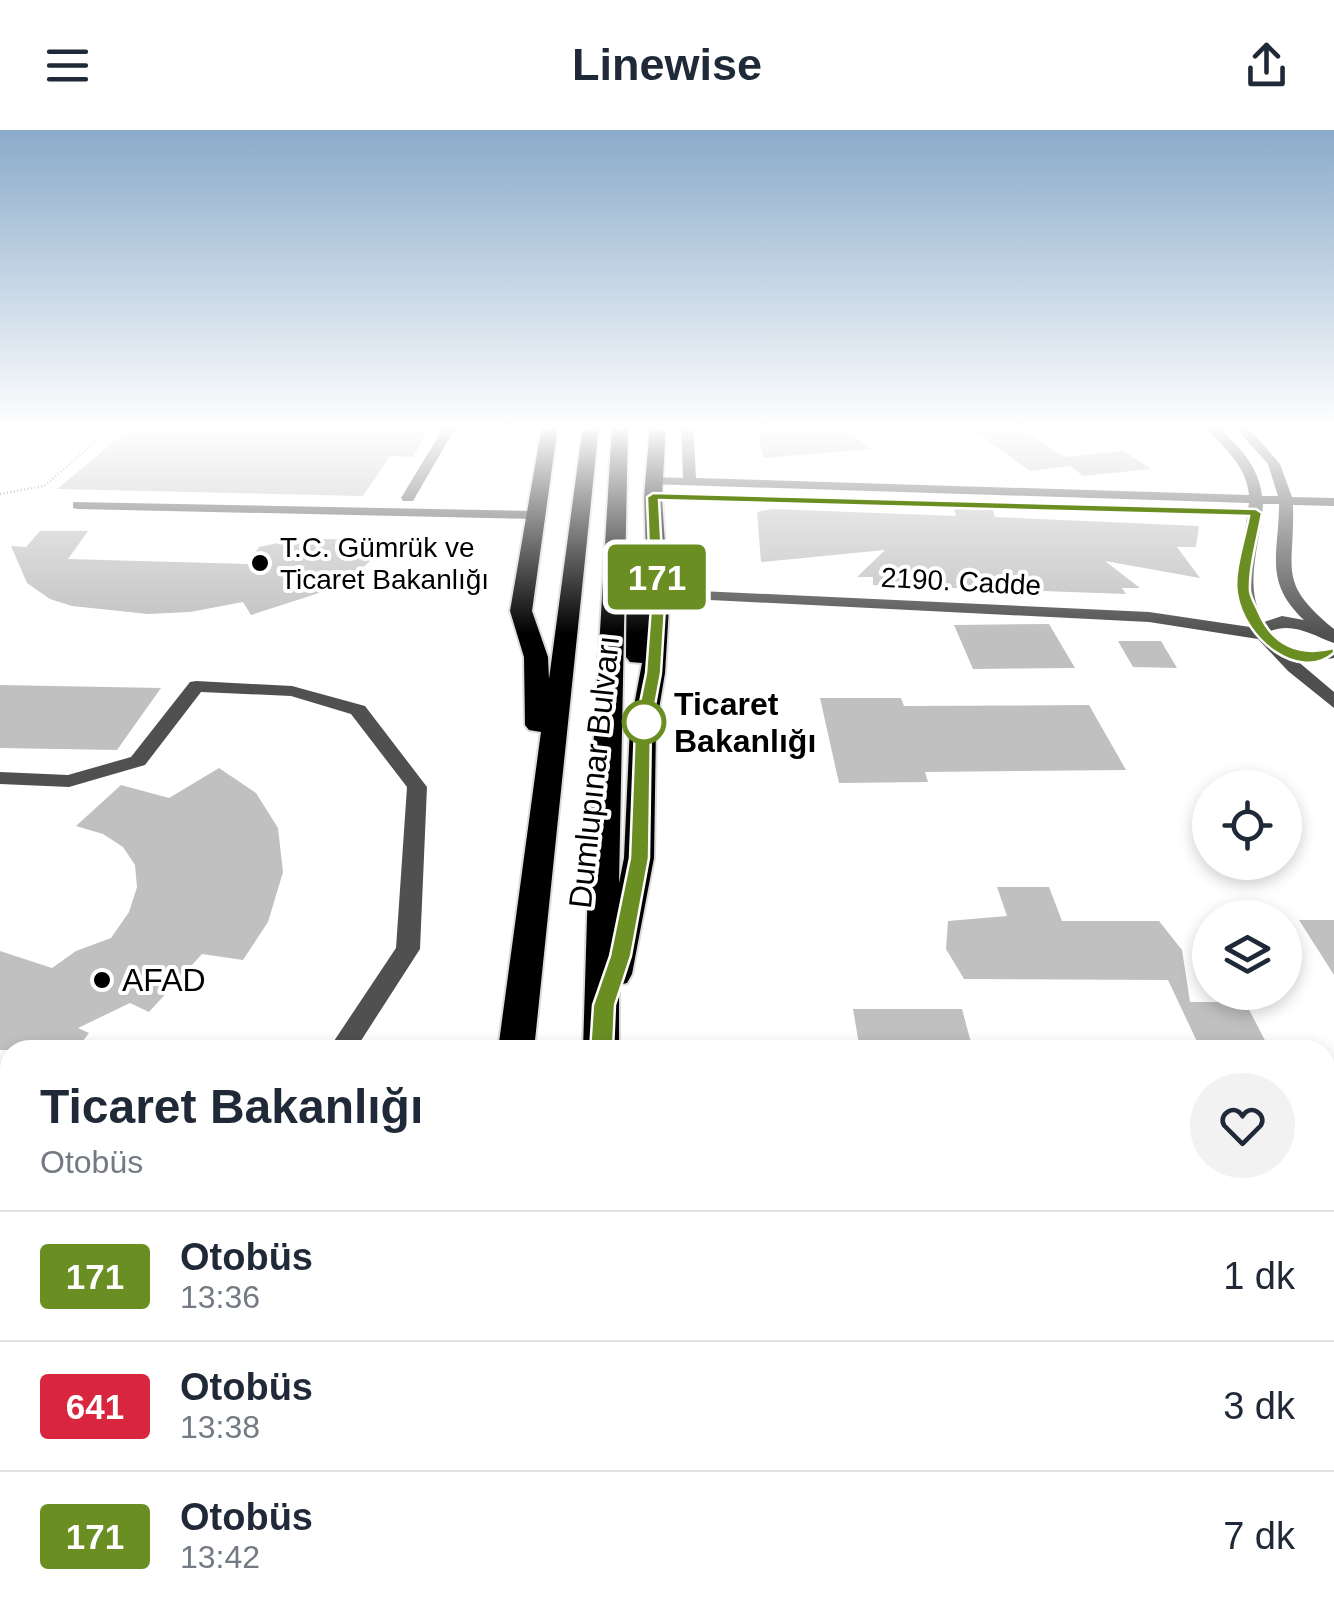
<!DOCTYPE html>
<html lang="tr">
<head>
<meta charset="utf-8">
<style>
	body { margin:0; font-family:Helvetica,sans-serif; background:#f2f2f3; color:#1f2937; height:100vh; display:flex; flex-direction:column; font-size:38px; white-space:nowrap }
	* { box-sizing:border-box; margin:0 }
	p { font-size:32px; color:#747a83 }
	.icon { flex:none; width:55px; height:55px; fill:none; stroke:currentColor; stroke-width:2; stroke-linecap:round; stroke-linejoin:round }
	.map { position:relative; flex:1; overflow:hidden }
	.side { position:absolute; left:0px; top:910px; width:1335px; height:580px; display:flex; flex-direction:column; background:#fff; border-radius:30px 30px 0 0; box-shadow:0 5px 15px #0003 }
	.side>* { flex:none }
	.badge { padding:0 20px; border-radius:8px; font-size:35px; line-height:65px }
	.tools { position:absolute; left:1192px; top:640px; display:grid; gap:20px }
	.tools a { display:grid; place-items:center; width:110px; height:110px; border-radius:50%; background:#fff; box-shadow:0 5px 15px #0003; font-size:50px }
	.map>.badge { position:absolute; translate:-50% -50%; box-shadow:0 0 0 5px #fff }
	.round { display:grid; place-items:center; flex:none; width:105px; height:105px; border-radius:52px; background:#f2f2f3 }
	.overview { display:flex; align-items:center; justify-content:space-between; height:170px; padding:0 40px }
	h1 { font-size:48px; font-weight:800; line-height:75px }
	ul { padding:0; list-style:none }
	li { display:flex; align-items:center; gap:30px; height:130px; padding:0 40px; border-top:2px solid #e0e1e3 }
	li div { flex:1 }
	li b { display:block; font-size:38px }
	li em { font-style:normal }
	li .badge { min-width:110px; font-weight:700; text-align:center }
	header { display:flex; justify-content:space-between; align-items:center; height:130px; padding:0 40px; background:#fff; font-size:45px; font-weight:800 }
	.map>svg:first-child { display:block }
</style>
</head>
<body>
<header><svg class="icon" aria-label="menu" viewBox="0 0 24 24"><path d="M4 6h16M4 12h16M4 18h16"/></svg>Linewise<svg class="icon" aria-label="share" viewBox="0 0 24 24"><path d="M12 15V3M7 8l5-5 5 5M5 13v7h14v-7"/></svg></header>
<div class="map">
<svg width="1334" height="1490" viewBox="0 0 1334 1490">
	<rect width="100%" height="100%" fill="#fff"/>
	<path fill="#c0c0c0" d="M134,295H432L413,327L390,326L363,366L57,359Z
		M757,295H836L871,319L763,328Z
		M966,295H1016L1064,327L1124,321L1151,339L1083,346L1070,336L1030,341Z
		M772,379L956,386L954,379L993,380L995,387L1199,396L1196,417H1177L1200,448L1105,431L1140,458H1122L1126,464L873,455V447H857L885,420L761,432L757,382Z
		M40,401H88L68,429L248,434L259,417L278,413L295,415L307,408L351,410L345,418L381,422L354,445L322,462L251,485L243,472L190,482L148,484L72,476L50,469L27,453L11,416L26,417Z
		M1049,494L1075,538L973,539L954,495Z
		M1118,511H1161L1177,538L1133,537Z
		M0,555L161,558L117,620L0,618Z
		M820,568H901L904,576L1089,575L1126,640L925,642L928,652L839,653Z
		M219,638L256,663L278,698L283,742L268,792L243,830L202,824L149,882L130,873L78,898L89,903L76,920H0V821L52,838L76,821L111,808L129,782L137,757L135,735L123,717L103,704L76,696L121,655L169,668Z
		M997,757H1049L1062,791H1159L1182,820L1190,872H1245L1270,920H1201L1168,850L964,849L946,819L948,791L1007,786Z
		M1299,790H1334V845Z
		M853,879H962L973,920H860Z"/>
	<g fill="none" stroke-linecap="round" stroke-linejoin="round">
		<defs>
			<path id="highway" d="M542,295H558L532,481L548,527L549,549L583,295H599L534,920H498L541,602L529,600L525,595L524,527L510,481Z
				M612,295H628L619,753L624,728L630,597L642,533L630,532L626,527L627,423L637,417L646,421L644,367L650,295H666L662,367L669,477L665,543L656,597L654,728L632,844L627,853L619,855V920H583L591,656Z
				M428,1480H482L481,1490H427Z
				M542,1480H596L595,1490H541Z"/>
		</defs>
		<use href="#highway" stroke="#dbdbdb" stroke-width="4"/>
		<path stroke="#727272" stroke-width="2.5" stroke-dasharray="1 2.5" stroke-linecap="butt" d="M0,364L44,356L98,310"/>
		<path fill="#505050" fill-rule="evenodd" d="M445,295H457L413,371H403L401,368Z
			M681,295H693L696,348L1249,365C1246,334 1223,317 1203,295H1216C1237,315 1259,335 1262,366H1278L1268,334L1233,295H1246L1280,334L1292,367L1334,368V376L1293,375C1295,442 1276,451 1334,499V513C1312,505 1294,492 1270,501C1286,523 1309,522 1334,518V528L1308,532L1295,529L1334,562V578L1288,541L1258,509L1149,492L652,467V461L658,459L1149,482L1250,497L1236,460L1249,373L649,354L647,351L654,347L683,348ZM1263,374H1279C1279,424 1263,451 1304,490L1282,486L1264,492C1242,455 1261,414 1263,374Z
			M653,363L739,365L746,369L739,373L648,370L646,367Z
			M73,372L536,381L543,385L536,389L78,379L73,378Z
			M196,551L292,556L365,576L427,657L420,819L355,920H328L396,818L407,657L351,584L291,566L201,562L145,635L69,657L0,654V642L68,645L131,627L190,552Z
			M0,1383L10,1385V1423L0,1421Z
			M1325,1389H1334V1427H1325Z"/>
		<use href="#highway" fill="#000" fill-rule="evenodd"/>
	</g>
	<linearGradient id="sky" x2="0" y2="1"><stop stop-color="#8aabca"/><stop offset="0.59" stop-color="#fff"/><stop offset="1" stop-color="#fff" stop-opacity="0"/></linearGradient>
	<rect width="1334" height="504" fill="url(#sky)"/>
	<path fill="#6b8e23" stroke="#fff" stroke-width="2.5" d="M653,363L1256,379L1262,383C1258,407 1249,436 1250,461C1251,468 1256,476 1259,483C1273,515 1299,527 1334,518V523C1299,553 1244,509 1237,464C1233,442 1245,409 1249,386L659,370L665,477L661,543L651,597L649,728L631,826L615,875L613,920L601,929L590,920L593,875L610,826L630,728L635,597L646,543L651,477L647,367Z"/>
	<g fill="#000" stroke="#fff" stroke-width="4">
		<circle cx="260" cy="433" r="10"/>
		<circle cx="102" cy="850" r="10"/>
	</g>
	<circle fill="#fff" stroke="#6b8e23" stroke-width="5" cx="644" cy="592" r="20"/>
	<g text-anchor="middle" stroke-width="8" stroke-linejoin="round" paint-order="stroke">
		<g font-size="28" fill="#000" stroke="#fff" text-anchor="start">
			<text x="280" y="427">T.C. Gümrük ve<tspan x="280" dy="32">Ticaret Bakanlığı</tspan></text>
		</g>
		<g font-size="28" fill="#000" stroke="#fff">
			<text transform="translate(961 451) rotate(3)" y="10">2190. Cadde</text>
		</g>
		<g font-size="32" font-weight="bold" fill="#000" stroke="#fff" text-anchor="start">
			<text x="674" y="585">Ticaret<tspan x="674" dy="37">Bakanlığı</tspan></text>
		</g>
		<g font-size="32" fill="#000" stroke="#fff">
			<text transform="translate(594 642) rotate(-84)" y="11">Dumlupınar Bulvarı</text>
		</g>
		<g font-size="32" fill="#000" stroke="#fff" text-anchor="start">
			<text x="122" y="861">AFAD</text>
		</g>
	</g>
</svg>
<div class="tools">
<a><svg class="icon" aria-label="locate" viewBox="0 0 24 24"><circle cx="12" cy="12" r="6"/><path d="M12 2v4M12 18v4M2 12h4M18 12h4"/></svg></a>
<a><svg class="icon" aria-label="layers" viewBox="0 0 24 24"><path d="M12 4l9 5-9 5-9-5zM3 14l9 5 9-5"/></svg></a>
</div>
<b class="badge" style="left:657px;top:447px;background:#6b8e23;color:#fff">171</b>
<section class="side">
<div class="overview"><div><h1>Ticaret Bakanlığı</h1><p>Otobüs</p></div><a class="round"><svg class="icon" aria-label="heart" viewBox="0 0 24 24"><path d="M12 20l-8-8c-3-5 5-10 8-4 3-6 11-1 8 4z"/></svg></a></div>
<ul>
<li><span class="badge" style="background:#6b8e23;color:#fff">171</span><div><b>Otobüs</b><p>13:36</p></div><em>1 dk</em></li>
<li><span class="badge" style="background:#d7263d;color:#fff">641</span><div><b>Otobüs</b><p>13:38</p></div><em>3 dk</em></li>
<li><span class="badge" style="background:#6b8e23;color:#fff">171</span><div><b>Otobüs</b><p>13:42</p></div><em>7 dk</em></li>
</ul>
</section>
</div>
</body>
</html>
